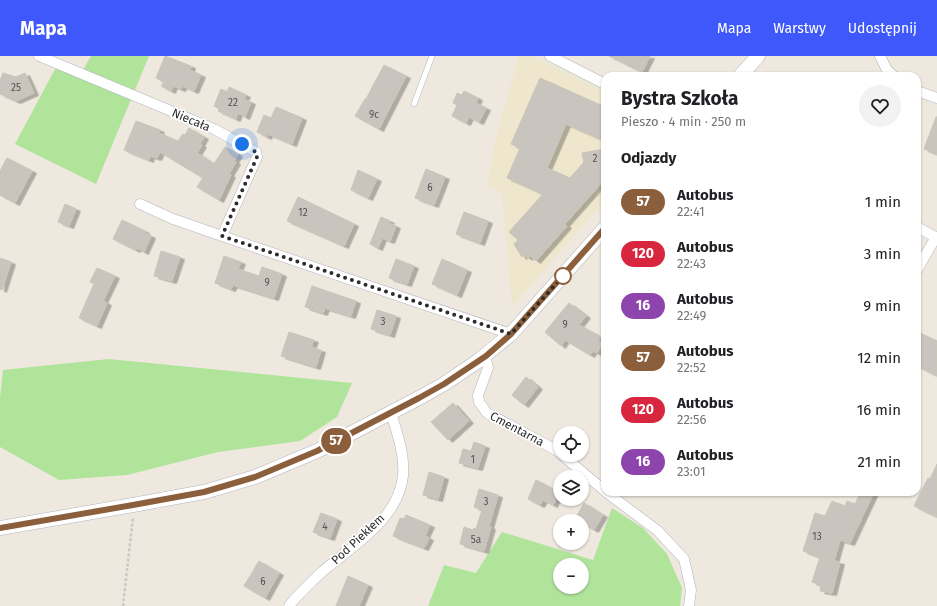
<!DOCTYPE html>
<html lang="pl">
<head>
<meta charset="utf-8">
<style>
	body { margin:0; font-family:"Fira Sans",sans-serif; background:#f2f2f2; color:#202124; height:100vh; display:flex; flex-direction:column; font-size:15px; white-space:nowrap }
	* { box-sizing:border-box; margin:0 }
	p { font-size:13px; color:#757577 }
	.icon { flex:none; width:22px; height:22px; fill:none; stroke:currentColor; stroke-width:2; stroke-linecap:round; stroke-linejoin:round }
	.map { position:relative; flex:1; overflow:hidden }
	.drawer { position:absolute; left:601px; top:16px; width:320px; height:424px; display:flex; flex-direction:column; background:#fff; border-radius:12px; box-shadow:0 1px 3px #0004 }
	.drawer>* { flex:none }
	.badge { padding:0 8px; border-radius:13px; font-size:14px; line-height:26px }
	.fabs { position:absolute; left:553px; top:370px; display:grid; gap:8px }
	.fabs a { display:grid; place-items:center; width:36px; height:36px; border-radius:50%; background:#fff; box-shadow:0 1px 3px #0004; font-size:20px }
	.you { position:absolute; width:20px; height:20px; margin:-10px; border:3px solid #fff; border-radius:50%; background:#1a73e8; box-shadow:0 0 0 6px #1a73e833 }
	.map>.badge { position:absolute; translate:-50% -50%; box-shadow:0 0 0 2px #fff }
	h2 { padding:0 20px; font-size:15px; line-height:36px }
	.round { display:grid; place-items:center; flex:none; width:42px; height:42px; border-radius:21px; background:#f2f2f2 }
	.overview { display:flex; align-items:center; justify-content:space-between; height:68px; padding:0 20px }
	h1 { font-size:19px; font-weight:700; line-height:30px }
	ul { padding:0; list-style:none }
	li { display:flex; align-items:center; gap:12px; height:52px; padding:0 20px }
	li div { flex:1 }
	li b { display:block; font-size:15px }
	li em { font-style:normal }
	li .badge { min-width:44px; font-weight:700; text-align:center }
	header { display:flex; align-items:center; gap:24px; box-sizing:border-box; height:56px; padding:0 20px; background:#3e58fb; color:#fff }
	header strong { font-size:19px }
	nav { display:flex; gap:22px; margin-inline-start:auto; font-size:14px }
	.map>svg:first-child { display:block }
</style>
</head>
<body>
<header>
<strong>Mapa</strong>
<nav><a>Mapa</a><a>Warstwy</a><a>Udostępnij</a></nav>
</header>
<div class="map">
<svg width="937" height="550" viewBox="0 0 937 550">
	<defs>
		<filter id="shadow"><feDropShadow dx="4.5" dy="2.5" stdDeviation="0" flood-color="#0004"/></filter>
	</defs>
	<rect width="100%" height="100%" fill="#eee8de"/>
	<path fill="#efe6ce" d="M519,0H533L605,35V145L512,251L502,137L487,130L496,81Z"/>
	<path fill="#b0e49b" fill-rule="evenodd" d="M91,0H149L96,128L15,88L55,13L83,14Z
		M109,303L352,327L337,361L300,385L218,396L127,419L59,424L0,391V342L3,314Z
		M612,452L643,472L667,498L682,532L680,550H428L444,509L476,517L502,476L593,504ZM560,509H582V531H560Z"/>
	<path fill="#c9c5be" stroke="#c9c4b8" filter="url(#shadow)" d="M165,0L191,10L190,14L201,19L194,35L183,30L181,33L173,30L171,35L161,30L164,26L156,22Z
		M609,0H650L642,16Z
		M384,9L406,20L379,73L355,60L365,43H366Z
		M3,17L16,21L25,17L34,37L16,45L0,38V25Z
		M540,22L605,51V85L566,68L547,112L570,122L584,106L582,97L605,93V123L565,168L567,170L536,205L530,200L528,202L524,199L522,201L514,188L518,184L509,176L543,138L507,122L520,92L511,88Z
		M229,31L246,39L244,43L251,46L245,61L238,57L236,63L218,55L219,53L214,50L221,33L227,36Z
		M464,35L478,42L476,47L486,52L479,66L469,61L466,67L452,60L457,49L453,47L457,37L462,39Z
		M276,51L302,62L292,88L268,78L267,81L257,76L264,59L271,62Z
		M936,61H937V98L924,93Z
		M136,65L160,74L159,77L178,85L183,78L185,79L189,72L204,81L200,88L202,89L197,97L214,108L225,91L238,98L234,105L236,106L229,118L231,119L219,144L197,131L203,122L160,96L157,102L150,100L149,104L124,94Z
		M7,102L32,115L15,147L0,139V115Z
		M426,113L445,121L434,149L415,142Z
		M358,114L377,123L368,142L351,134Z
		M298,141L354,168L344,190L287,165Z
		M65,148L76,153L69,170L58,166Z
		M464,156L488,165L480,187L456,178Z
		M381,161L390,165L389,167L396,170L390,185L382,182L378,192L370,188Z
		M122,164L145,175V177L151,180L144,196L137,192L136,194L113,183Z
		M161,195L180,201L172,225L154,220Z
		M224,200L241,206L238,213L259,220L262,211L282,218L274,242L233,229L231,233L215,227Z
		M0,202L11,206L2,234L0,233Z
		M396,203L414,210L407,228L389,222Z
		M442,203L467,214L457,239L432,228Z
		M97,212L115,220L103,245L107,247L97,270L79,262L94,228L90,226Z
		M312,230L356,245L351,260L325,252L323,257L305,251Z
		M569,247L586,260L579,269L601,281L598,285L603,287L597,297L593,295L590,299L565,284L561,290L545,276Z
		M377,254L396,260L390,279L371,273Z
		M289,276L314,284L311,291L321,294L316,311L281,300Z
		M920,277L937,285V320L917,310V282Z
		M526,321L538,331L524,349L512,339Z
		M453,347L469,365L448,384L431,366Z
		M474,386L485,390L478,412L459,407L463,393L471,395Z
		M937,408V461L914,450L928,422L930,423Z
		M429,416L444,421L438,443L423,439Z
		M536,424L559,436L553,449L543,444L540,449L528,443Z
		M479,433L498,439L489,470L491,471L484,495L460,488L464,471L473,474L474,472L476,473L482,454L474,451Z
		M861,436H874L850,487L840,484L834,505L840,506L832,537L820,535L821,529L812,526L820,501L803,495L815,457L825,460L832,445L845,450L847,445L855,448Z
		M584,447L603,459L594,474L582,467V465H579L575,463Z
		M321,457L337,463L330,482L313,476Z
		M406,459L430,469L425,480L429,482L424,492L393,480L400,462L404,463Z
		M259,505L279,517L265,542L244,530Z
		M348,520L368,529L359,550H336Z"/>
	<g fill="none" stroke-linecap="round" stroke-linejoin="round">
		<defs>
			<path id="service" d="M414,48L432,0"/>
			<path id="minor" d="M39,0L214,73L256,96L257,101L222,180L511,278
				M550,0L605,28
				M880,0L887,14L894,20
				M917,35L937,42
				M140,148L173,163L222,180
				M917,171L937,182
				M917,214L936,181
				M485,300L488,312L478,339L479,346L487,357L556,394L560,397
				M562,399L605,435
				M606,436L658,475L684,503L691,534L689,550
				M289,550C299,537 311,526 323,515C353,489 398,464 403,420C405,399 397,377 391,357"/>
			<path id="secondary" d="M740,20L758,0
				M0,472L133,449L204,436L255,421L317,395L419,342L444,328L478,305L511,278L605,172"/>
		</defs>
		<use href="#service" stroke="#b2b4c0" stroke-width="6"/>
		<use href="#minor" stroke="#b2b4c0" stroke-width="11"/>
		<use href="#secondary" stroke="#b2b4c0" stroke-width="15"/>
		<path stroke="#c8c8c8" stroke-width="2.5" stroke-dasharray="3 2" stroke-linecap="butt" d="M123,550L133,461"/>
		<use href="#service" stroke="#fff" stroke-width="5"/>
		<use href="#minor" stroke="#fff" stroke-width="10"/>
		<use href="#secondary" stroke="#fff" stroke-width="14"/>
	</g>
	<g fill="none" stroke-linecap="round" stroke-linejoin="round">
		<defs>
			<path id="line" d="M0,472L133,449L204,436L255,421L317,395L419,342L444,328L486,300L511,278L605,172"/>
		</defs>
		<use href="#line" stroke="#fff" stroke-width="9"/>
		<use href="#line" stroke="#8b5e3c" stroke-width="6"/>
		<path stroke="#2c2c2c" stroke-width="4" stroke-dasharray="0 7.2" d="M242,88L256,96L257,101L222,180L511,278L563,220"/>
	</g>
	<circle fill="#fff" stroke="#8b5e3c" stroke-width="2" cx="563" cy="220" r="8"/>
	<g text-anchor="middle" stroke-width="3.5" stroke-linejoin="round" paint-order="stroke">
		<g font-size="10" fill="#535250">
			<text x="16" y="35">25</text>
			<text x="233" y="50">22</text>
			<text x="374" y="62">9c</text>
			<text x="595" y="106">2</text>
			<text x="430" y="135">6</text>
			<text x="303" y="160">12</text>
			<text x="267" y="230">9</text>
			<text x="383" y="269">3</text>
			<text x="565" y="272">9</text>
			<text x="473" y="407">1</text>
			<text x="486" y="449">3</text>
			<text x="325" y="474">4</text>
			<text x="817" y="484">13</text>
			<text x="476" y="487">5a</text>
			<text x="263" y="529">6</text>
		</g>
		<g font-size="12" fill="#2c2c2c" stroke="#fff">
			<text transform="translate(191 64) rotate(23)" y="4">Niecała</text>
			<text transform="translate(517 373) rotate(28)" y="4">Cmentarna</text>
			<text transform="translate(358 483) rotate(-43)" y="4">Pod Piekłem</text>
		</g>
	</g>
</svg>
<div class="fabs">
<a><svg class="icon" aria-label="locate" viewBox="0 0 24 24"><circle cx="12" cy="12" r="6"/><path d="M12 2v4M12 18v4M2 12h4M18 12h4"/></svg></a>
<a><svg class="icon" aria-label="layers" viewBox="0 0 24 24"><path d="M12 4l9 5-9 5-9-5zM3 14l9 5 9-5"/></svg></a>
<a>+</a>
<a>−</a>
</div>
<div class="you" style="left:242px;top:88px"></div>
<b class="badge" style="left:336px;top:385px;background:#8b5e3c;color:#fff">57</b>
<section class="drawer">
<div class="overview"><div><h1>Bystra Szkoła</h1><p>Pieszo · 4 min · 250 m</p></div><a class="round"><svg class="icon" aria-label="heart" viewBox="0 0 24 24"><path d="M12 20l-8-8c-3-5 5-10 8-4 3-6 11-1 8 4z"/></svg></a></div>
<h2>Odjazdy</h2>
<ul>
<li><span class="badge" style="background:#8b5e3c;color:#fff">57</span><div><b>Autobus</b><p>22:41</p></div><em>1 min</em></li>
<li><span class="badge" style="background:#d7263d;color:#fff">120</span><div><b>Autobus</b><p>22:43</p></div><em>3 min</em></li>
<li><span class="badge" style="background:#8e44ad;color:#fff">16</span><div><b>Autobus</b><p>22:49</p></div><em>9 min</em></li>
<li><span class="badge" style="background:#8b5e3c;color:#fff">57</span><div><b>Autobus</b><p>22:52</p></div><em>12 min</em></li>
<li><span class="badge" style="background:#d7263d;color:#fff">120</span><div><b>Autobus</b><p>22:56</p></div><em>16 min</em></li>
<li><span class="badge" style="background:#8e44ad;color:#fff">16</span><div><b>Autobus</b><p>23:01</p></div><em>21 min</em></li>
</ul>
</section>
</div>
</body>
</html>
